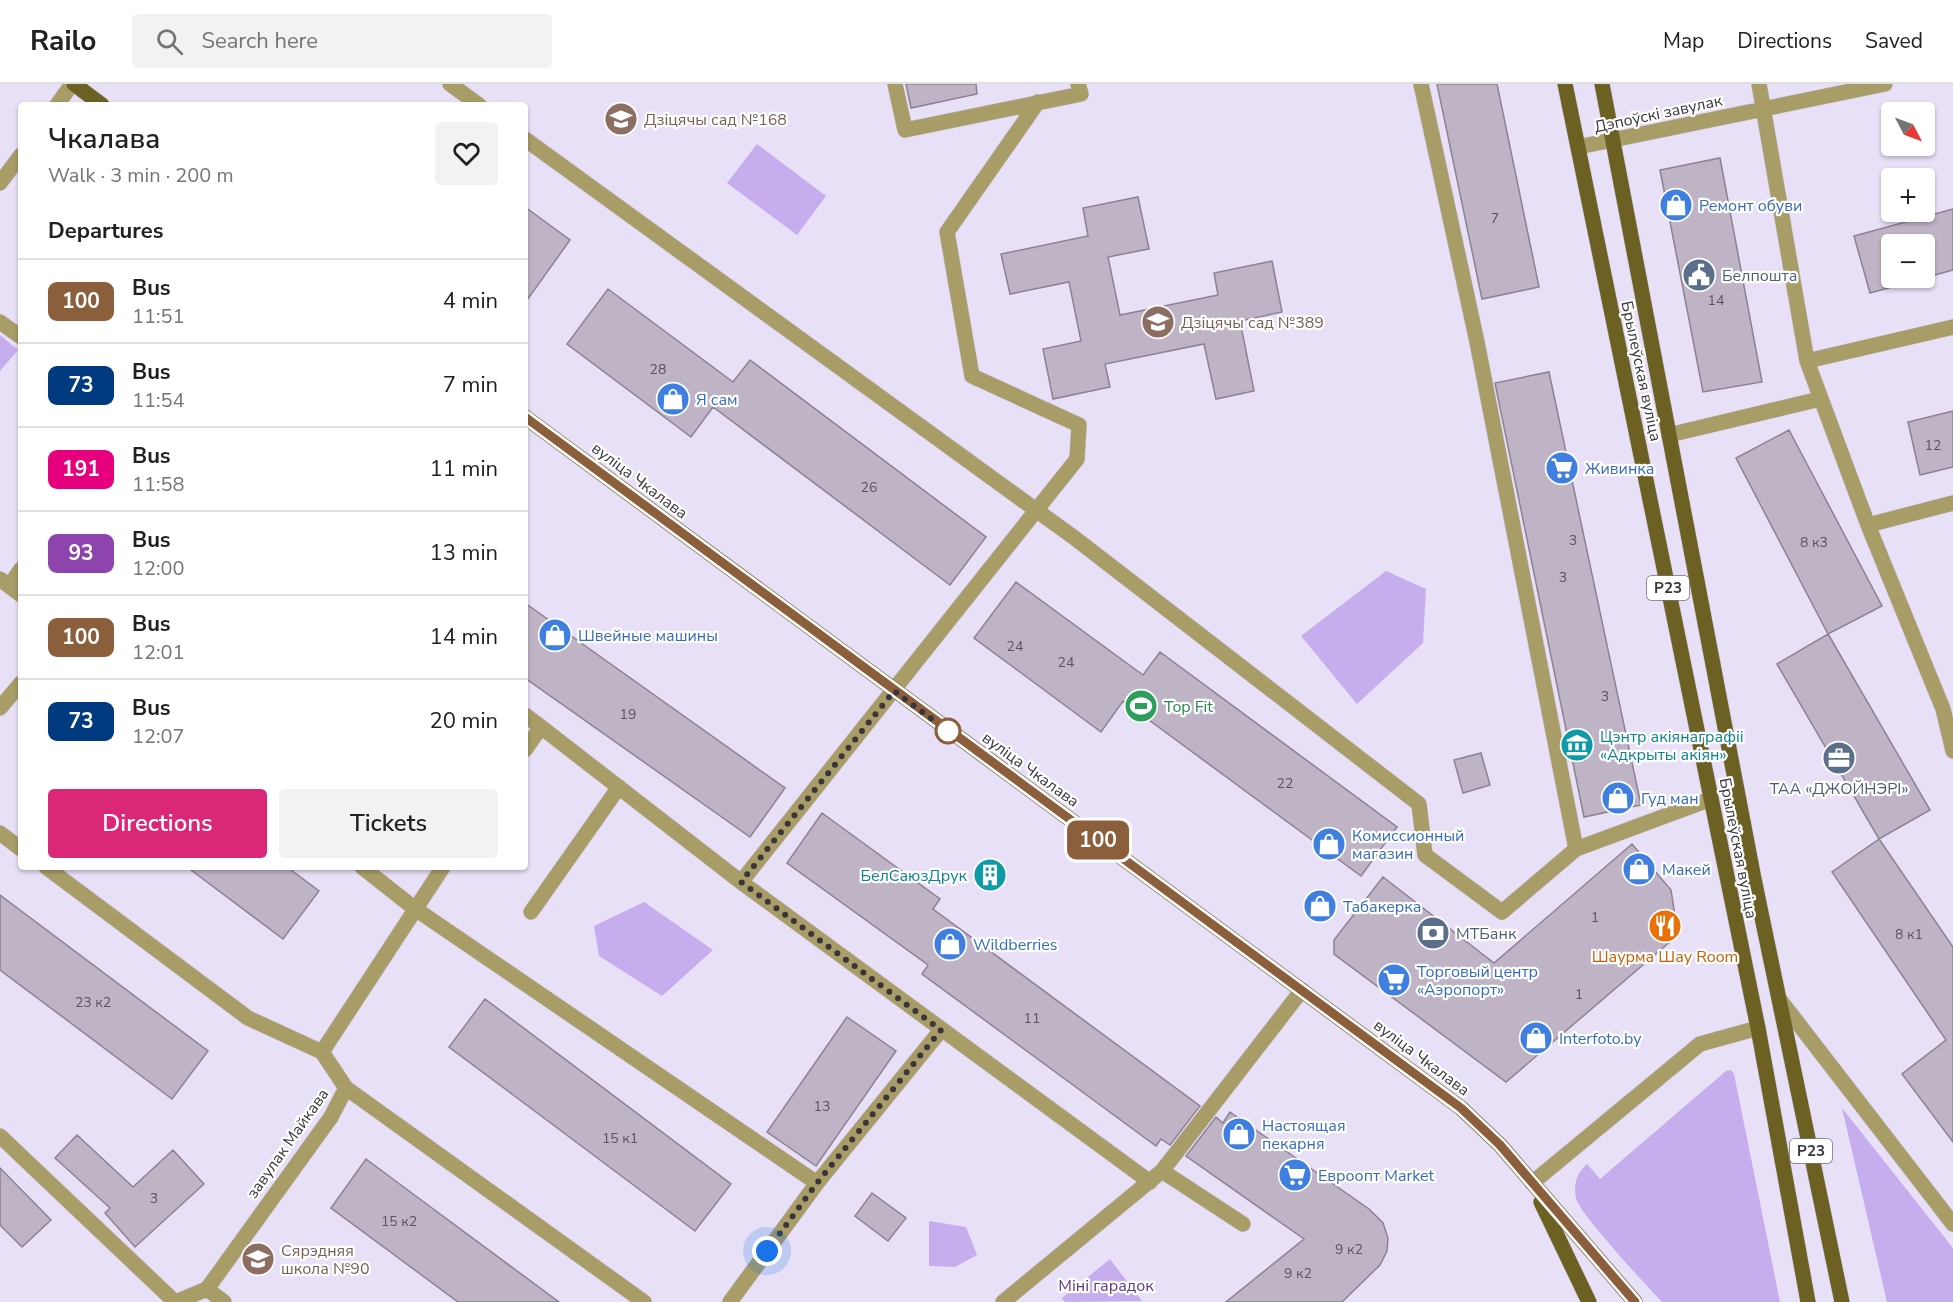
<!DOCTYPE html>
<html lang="en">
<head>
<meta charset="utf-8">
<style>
	body { margin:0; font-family:"Nunito Sans",sans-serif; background:#f2f2f2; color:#202124; height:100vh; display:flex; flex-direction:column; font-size:22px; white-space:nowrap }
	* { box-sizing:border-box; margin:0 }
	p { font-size:20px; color:#757577 }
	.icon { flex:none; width:33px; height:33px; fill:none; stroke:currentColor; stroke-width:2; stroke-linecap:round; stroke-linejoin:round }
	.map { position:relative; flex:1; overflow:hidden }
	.details { position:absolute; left:18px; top:18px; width:510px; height:768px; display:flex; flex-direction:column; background:#fff; border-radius:6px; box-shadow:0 2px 4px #0004 }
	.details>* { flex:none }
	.badge { padding:0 12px; border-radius:9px; font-size:21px; line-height:39px }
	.needle { width:39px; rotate:131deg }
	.buttons { position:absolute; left:1881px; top:18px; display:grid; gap:12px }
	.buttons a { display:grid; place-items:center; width:54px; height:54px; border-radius:6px; background:#fff; box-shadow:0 2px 4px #0004; font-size:30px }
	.you { position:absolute; width:30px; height:30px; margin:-15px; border:4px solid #fff; border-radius:50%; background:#1a73e8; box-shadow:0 0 0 9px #1a73e833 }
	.map>.badge { position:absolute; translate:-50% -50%; box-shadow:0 0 0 3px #fff }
	h2 { padding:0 30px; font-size:22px; line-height:54px }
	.round { display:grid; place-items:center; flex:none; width:63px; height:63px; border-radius:6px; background:#f2f2f2 }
	.headline { display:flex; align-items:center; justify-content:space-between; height:102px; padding:0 30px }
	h1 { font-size:28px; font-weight:600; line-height:45px }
	.cta { display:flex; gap:12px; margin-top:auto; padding:12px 30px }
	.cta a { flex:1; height:69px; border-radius:6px; background:#db2777; color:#fff; font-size:24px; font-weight:600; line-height:69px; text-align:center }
	.cta a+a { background:#f2f2f2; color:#202124 }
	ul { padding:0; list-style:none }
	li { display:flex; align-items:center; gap:18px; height:84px; padding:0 30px; border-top:2px solid #e0e0e0 }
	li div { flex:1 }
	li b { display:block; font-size:22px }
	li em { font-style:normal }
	li .badge { min-width:66px; font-weight:700; text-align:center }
	header { display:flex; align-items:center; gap:36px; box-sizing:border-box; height:84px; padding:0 30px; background:#fff; border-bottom:2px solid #e0e0e0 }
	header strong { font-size:28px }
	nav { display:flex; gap:33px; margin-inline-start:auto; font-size:21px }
	.search { width:420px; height:54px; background:#f2f2f2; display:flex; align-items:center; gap:15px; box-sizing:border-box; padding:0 21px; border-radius:6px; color:#757577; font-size:22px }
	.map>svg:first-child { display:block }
</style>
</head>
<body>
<header>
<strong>Railo</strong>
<div class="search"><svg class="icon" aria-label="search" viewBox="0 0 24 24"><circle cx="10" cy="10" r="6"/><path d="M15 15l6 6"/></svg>Search here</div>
<nav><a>Map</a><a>Directions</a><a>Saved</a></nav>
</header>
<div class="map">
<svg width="1953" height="1218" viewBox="0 0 1953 1218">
	<rect width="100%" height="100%" fill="#e8e0f6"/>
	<path fill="#c6aded" d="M757,60L826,112L797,151L727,99Z
		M0,251L18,266L0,287Z
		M1386,487L1426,505L1423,559L1357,620L1301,552Z
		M644,818L713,866L662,912L599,872L594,842Z
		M1731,986L1734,990L1780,1218H1662C1647,1202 1578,1128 1576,1114C1573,1100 1577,1089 1587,1080L1600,1095L1726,987Z
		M1842,1024L1953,1164V1218H1887Z
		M929,1137L966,1143L977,1171L955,1183L929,1182Z
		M1110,1175L1142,1217L1065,1218L1062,1214Z"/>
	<path fill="#bfb3c6" stroke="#8d8193" stroke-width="1.5" fill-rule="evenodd" d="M906,0H976L977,10L911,24Z
		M1437,0H1497L1539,203L1482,215Z
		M1720,74L1762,298L1703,308L1660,86Z
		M1138,113L1149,165L1108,173L1120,231L1218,211L1214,189L1272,177L1282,228L1240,237L1254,307L1216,315L1204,260L1105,280L1110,303L1053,315L1043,265L1081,257L1069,198L1010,210L1001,170L1088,152L1083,124Z
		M525,123L570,156L525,219Z
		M1953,125V186L1870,209L1854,152ZM1892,160H1924V194H1892Z
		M608,205L733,298L750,276L986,453L950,501L713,323L691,353L567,260Z
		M1549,288L1641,721L1584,733L1495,299Z
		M1953,327V383L1920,391L1908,338Z
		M1789,346L1882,522L1828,550L1736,374Z
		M1016,498L1143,591L1160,568L1397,743L1361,792L1123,617L1101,648L974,554Z
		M525,519L785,704L750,753L525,594Z
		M1828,550L1930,726L1879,755L1777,580Z
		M1481,669L1490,701L1463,709L1454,676Z
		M822,729L940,815L933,825L1200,1022L1170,1061L1161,1055L1156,1062L922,890L928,881L787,779Z
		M1879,755L1953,863V1058L1902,990L1946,956L1832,788Z
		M1632,760L1671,806L1678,851L1506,998L1334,870V856L1383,793L1494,879Z
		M187,783H287L319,807L283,855Z
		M0,811L208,967L172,1015L0,886Z
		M485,915L731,1100L695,1147L449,963Z
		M847,933L896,967L816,1082L767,1048Z
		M1230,1028L1369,1125L1383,1139L1388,1154L1387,1167L1380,1181L1342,1218H1226L1304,1155L1186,1072L1216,1033L1223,1039Z
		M77,1051L133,1103L173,1066L204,1100L135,1163L105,1129L110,1124L55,1074Z
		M366,1075L409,1107L559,1218H458L331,1124Z
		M0,1084L51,1136L22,1163L0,1141Z
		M872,1109L906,1134L888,1157L855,1132Z"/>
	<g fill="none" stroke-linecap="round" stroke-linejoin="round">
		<defs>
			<path id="minor" d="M450,0L479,21
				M895,0L905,46L1081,10L1078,0
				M1421,0L1477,258L1576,765
				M1759,0L1807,277L1868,441L1943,625L1953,667
				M57,21L72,0
				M525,55L1076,455L1419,720L1425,771L1502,828L1576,765L1711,715
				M1578,63L1885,0
				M0,99L21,71
				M0,238L21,253
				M1807,277L1953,243
				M1669,351L1820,315
				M1868,441L1953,419
				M0,495L21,511
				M10,501L21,485
				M0,624L21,599
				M525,631L541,643L525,666
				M541,643L741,798L1150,1098
				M0,749L21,765
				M46,783L248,934L322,968
				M362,783L414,824L817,1099L730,1218
				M741,798L1077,375L1079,341L972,292L947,148L1038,18
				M531,828L619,703
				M1780,916L1953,1140
				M322,968L346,1004L644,1218
				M322,968L443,783
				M0,1052L175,1218
				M1162,1087L1302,906
				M817,1099L941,946
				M1532,1099L1700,960L1758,944
				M207,1205L224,1218
				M176,1218L207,1205L331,1033L346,1004
				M1003,1218L1162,1087L1243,1140"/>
			<path id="major" d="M74,0L102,21
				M1565,0L1758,944L1808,1218
				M1602,0L1754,795L1842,1218
				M525,333L1461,1024L1500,1061L1635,1218
				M1541,1118L1589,1218"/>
		</defs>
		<use href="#minor" stroke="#c5bed1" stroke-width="16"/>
		<use href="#major" stroke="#c5bed1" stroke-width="16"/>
		<use href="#minor" stroke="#a89c67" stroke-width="15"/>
		<use href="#major" stroke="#6c6022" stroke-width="15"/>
	</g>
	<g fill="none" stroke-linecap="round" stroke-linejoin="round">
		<defs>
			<path id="line" d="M525,333L1461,1024L1500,1061L1635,1218"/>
		</defs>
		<use href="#line" stroke="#fff" stroke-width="14"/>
		<use href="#line" stroke="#8b5e3c" stroke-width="9"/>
		<path stroke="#38353d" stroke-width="6" stroke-dasharray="0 10.8" d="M767,1167L817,1099L941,946L741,798L894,607L948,647"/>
	</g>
	<defs>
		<symbol id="school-disc" viewBox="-11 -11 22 22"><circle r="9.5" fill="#8d6e63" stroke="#fff"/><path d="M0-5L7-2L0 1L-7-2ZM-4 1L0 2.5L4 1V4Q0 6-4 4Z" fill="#fff"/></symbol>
		<symbol id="shop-disc" viewBox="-11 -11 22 22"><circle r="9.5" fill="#3f7fe0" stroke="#fff"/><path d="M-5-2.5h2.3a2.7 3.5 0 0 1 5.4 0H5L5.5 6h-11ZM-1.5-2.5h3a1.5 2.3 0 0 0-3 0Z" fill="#fff"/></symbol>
		<symbol id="civic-disc" viewBox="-11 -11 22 22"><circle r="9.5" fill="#5c6f8a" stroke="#fff"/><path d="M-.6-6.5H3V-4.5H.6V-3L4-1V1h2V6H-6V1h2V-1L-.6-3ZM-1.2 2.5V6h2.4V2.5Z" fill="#fff"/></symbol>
		<symbol id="supermarket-disc" viewBox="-11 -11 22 22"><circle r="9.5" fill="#3f7fe0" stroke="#fff"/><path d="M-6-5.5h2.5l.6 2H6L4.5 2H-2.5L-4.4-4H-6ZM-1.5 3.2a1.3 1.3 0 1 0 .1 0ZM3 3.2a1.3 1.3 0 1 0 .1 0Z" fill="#fff"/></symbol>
		<symbol id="stadium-disc" viewBox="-11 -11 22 22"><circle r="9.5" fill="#2e9e5b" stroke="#fff"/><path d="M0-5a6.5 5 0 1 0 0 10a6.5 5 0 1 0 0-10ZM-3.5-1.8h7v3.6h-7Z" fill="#fff"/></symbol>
		<symbol id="museum-disc" viewBox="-11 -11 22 22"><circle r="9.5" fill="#0f9aa8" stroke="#fff"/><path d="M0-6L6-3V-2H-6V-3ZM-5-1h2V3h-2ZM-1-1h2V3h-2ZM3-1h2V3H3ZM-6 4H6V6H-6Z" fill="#fff"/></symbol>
		<symbol id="office-disc" viewBox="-11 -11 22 22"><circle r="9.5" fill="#5c6f8a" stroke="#fff"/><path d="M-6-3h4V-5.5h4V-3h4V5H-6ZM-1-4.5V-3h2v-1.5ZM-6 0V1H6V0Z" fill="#fff"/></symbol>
		<symbol id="building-disc" viewBox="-11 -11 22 22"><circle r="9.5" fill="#0f9aa8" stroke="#fff"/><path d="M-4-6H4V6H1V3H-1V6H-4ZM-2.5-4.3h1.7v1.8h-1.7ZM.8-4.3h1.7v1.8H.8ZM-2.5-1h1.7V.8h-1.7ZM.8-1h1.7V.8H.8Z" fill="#fff"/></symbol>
		<symbol id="restaurant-disc" viewBox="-11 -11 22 22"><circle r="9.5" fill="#e8710a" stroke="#fff"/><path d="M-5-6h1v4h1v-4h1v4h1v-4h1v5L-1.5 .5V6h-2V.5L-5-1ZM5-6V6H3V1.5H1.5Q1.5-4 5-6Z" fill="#fff"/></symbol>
		<symbol id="bank-disc" viewBox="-11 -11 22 22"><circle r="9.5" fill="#5c6f8a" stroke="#fff"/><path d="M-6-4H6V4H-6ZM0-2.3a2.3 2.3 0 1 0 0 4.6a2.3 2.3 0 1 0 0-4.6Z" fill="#fff"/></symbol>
	</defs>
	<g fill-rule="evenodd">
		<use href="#school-disc" x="602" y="16" width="38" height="38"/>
		<use href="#shop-disc" x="1657" y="102" width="38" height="38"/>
		<use href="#civic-disc" x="1680" y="172" width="38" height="38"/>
		<use href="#school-disc" x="1139" y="219" width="38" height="38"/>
		<use href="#shop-disc" x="654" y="296" width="38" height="38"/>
		<use href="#supermarket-disc" x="1543" y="365" width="38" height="38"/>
		<use href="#shop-disc" x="536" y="532" width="38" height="38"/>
		<use href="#stadium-disc" x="1122" y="603" width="38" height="38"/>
		<use href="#museum-disc" x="1558" y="642" width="38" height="38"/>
		<use href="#office-disc" x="1820" y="655" width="38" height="38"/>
		<use href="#shop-disc" x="1599" y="695" width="38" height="38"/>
		<use href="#shop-disc" x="1310" y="741" width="38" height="38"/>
		<use href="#shop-disc" x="1620" y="766" width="38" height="38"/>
		<use href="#building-disc" x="971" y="772" width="38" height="38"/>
		<use href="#shop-disc" x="1301" y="803" width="38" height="38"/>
		<use href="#restaurant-disc" x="1646" y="823" width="38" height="38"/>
		<use href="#bank-disc" x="1414" y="830" width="38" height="38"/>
		<use href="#shop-disc" x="931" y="841" width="38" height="38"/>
		<use href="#supermarket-disc" x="1375" y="877" width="38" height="38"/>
		<use href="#shop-disc" x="1517" y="935" width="38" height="38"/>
		<use href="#shop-disc" x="1220" y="1031" width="38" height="38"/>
		<use href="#supermarket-disc" x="1276" y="1072" width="38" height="38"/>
		<use href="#school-disc" x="239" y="1156" width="38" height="38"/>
	</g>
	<circle fill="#fff" stroke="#8b5e3c" stroke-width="3" cx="948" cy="647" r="12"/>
	<g text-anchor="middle" stroke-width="4.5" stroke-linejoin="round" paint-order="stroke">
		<g font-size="14" fill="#5a545f">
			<text x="1495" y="139">7</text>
			<text x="1716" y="221">14</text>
			<text x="658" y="290">28</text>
			<text x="1933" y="366">12</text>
			<text x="869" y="408">26</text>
			<text x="1573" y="461">3</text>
			<text x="1814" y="463">8 к3</text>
			<text x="1563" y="498">3</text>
			<text x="1015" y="567">24</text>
			<text x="1066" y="583">24</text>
			<text x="1605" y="617">3</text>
			<text x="628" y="635">19</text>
			<text x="1285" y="704">22</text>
			<text x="1595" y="838">1</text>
			<text x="1909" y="855">8 к1</text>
			<text x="1579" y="915">1</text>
			<text x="93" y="923">23 к2</text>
			<text x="1032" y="939">11</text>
			<text x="822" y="1027">13</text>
			<text x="620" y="1059">15 к1</text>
			<text x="154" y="1119">3</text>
			<text x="399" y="1142">15 к2</text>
			<text x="1349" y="1170">9 к2</text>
			<text x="1298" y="1194">9 к2</text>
		</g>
		<g fill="#fff" stroke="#747277" stroke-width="1.5">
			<rect x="1647" y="492" width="42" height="24" rx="4.5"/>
			<rect x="1790" y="1055" width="42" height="24" rx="4.5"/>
		</g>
		<g font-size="15" font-weight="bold" fill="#38353d">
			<text x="1668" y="509">Р23</text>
			<text x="1811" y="1072">Р23</text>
		</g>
		<g font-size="16" fill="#38353d" stroke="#fff">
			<text transform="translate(1658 29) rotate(-12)" y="6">Дэпоўскі завулак</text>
			<text transform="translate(1642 287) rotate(78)" y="6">Брылеўская вуліца</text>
			<text transform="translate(640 396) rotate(37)" y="6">вуліца Чкалава</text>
			<text transform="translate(1031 685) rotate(36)" y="6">вуліца Чкалава</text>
			<text transform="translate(1739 764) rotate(79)" y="6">Брылеўская вуліца</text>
			<text transform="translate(1422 973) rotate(37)" y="6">вуліца Чкалава</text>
			<text transform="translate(287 1059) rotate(-55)" y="6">завулак Майкава</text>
		</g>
		<g font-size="16" fill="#785e54" stroke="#fff" text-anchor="start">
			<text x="644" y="41">Дзіцячы сад №168</text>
			<text x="1181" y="244">Дзіцячы сад №389</text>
			<text x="281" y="1172">Сярэдняя<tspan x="281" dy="18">школа №90</tspan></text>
		</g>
		<g font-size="16" fill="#366cbe" stroke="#fff" text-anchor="start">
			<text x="1699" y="127">Ремонт обуви</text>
			<text x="696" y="321">Я сам</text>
			<text x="1585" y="390">Живинка</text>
			<text x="578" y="557">Швейные машины</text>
			<text x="1641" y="720">Гуд ман</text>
			<text x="1352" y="757">Комиссионный<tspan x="1352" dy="18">магазин</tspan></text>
			<text x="1662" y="791">Макей</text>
			<text x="1343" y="828">Табакерка</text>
			<text x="973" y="866">Wildberries</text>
			<text x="1417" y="893">Торговый центр<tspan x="1417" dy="18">«Аэропорт»</tspan></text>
			<text x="1559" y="960">Interfoto.by</text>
			<text x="1262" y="1047">Настоящая<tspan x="1262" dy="18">пекарня</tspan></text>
			<text x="1318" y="1097">Евроопт Market</text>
		</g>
		<g font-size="16" fill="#4e5e75" stroke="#fff" text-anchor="start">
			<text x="1722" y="197">Белпошта</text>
			<text x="1839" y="710" text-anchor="middle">ТАА «ДЖОЙНЭРI»</text>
			<text x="1456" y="855">МТБанк</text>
		</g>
		<g font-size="16" fill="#27864d" stroke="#fff" text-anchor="start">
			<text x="1164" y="628">Top Fit</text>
		</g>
		<g font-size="16" fill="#0d838f" stroke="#fff" text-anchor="start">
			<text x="1600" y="658">Цэнтр акіянаграфіі<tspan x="1600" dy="18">«Адкрыты акіян»</tspan></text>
			<text x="967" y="797" text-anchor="end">БелСаюзДрук</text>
		</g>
		<g font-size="16" fill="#c56008" stroke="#fff">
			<text x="1665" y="878">Шаурма Шау Room</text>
		</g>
		<g font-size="16" fill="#5c3889" stroke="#fff">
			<text x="1106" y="1207">Міні гарадок</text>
		</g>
	</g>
</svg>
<div class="buttons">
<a><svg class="needle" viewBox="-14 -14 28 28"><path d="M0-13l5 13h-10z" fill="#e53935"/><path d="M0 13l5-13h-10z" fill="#757577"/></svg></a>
<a>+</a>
<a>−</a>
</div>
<div class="you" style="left:767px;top:1167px"></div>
<b class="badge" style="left:1098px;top:756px;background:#8b5e3c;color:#fff">100</b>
<section class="details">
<div class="headline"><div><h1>Чкалава</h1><p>Walk · 3 min · 200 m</p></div><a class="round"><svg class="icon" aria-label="heart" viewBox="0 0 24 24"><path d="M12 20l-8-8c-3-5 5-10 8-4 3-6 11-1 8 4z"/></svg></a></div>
<h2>Departures</h2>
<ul>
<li><span class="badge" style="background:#8b5e3c;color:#fff">100</span><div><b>Bus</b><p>11:51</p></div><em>4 min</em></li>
<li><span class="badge" style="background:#003b80;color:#fff">73</span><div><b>Bus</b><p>11:54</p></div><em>7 min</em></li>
<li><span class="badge" style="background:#e6007e;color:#fff">191</span><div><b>Bus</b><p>11:58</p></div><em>11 min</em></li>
<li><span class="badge" style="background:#8e44ad;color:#fff">93</span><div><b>Bus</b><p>12:00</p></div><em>13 min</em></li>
<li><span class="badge" style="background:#8b5e3c;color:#fff">100</span><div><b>Bus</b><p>12:01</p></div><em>14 min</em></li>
<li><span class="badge" style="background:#003b80;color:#fff">73</span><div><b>Bus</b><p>12:07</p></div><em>20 min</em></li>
</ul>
<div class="cta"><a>Directions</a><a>Tickets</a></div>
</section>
</div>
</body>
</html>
